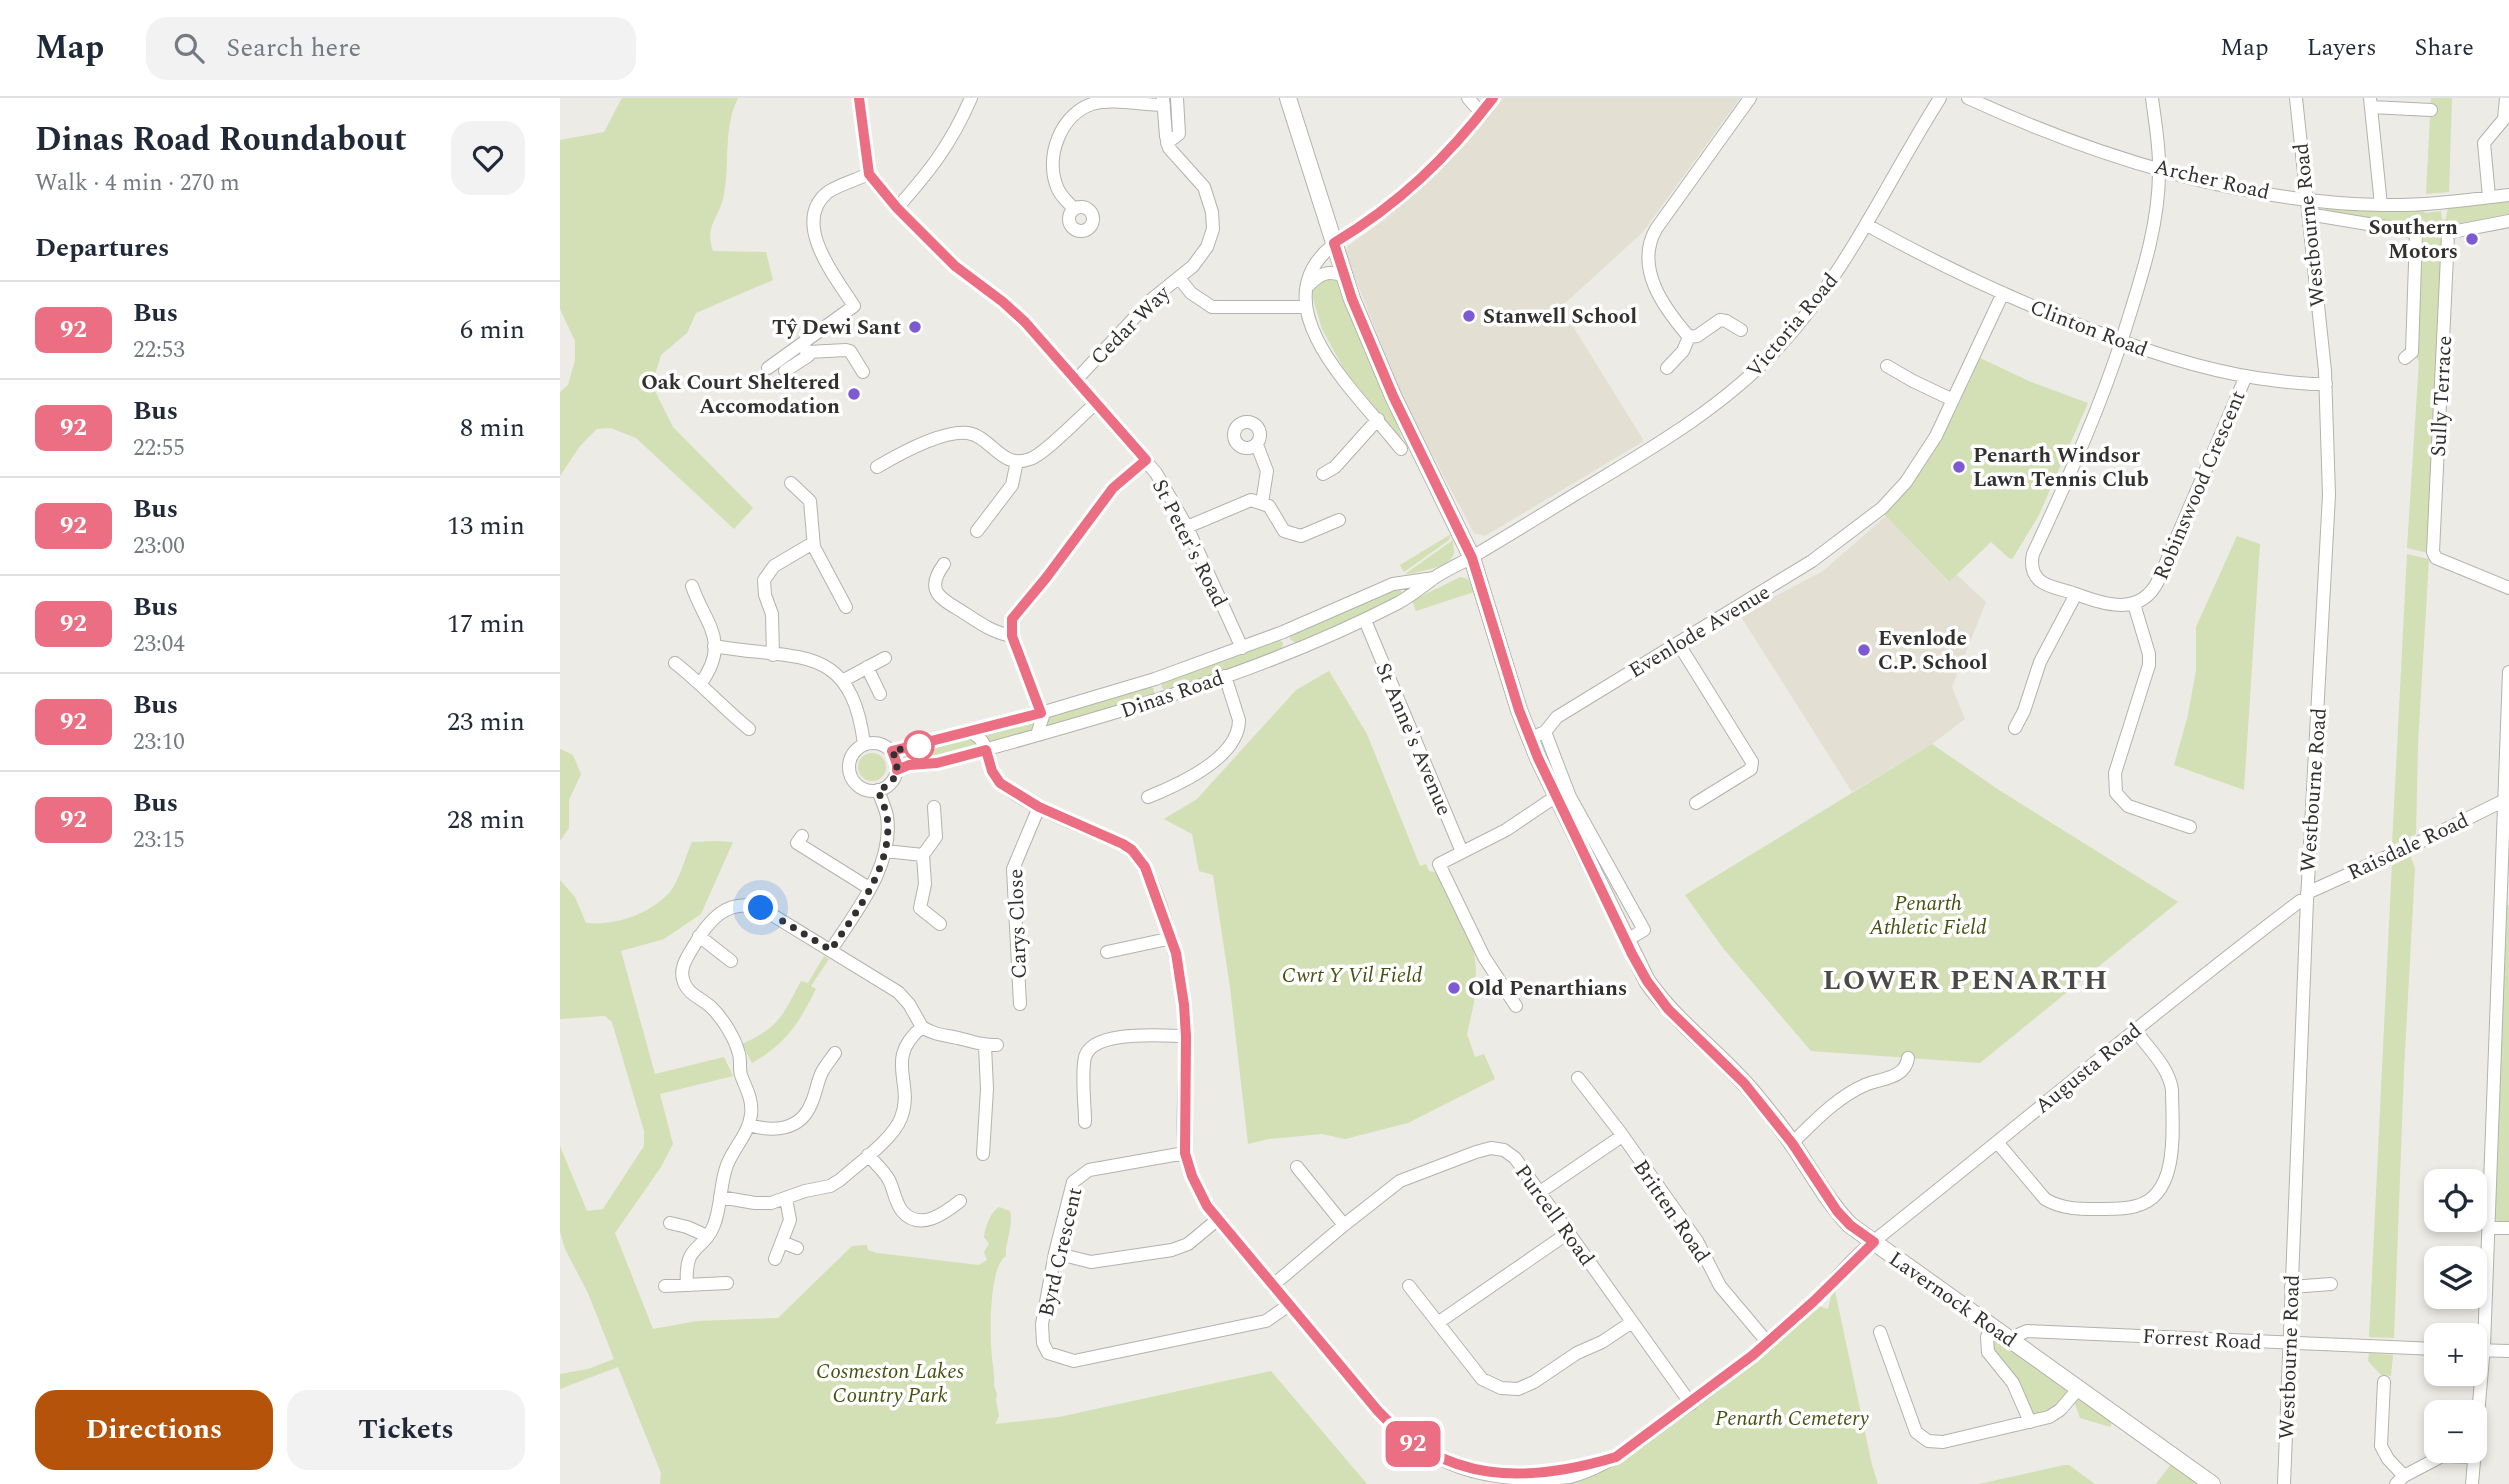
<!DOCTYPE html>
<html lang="en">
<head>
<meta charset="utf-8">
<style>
	body { margin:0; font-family:Spectral,serif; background:#f2f2f3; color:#1f2937; height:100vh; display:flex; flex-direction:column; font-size:26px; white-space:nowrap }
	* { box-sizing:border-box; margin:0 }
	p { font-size:23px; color:#747a83 }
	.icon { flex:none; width:38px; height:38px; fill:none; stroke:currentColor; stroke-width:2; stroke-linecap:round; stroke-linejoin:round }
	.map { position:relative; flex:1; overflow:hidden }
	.side { display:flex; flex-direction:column; background:#fff; width:560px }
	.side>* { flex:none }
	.badge { padding:0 14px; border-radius:10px; font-size:24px; line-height:46px }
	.buttons { position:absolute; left:1864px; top:1071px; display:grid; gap:14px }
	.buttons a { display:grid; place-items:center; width:63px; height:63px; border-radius:14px; background:#fff; box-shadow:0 4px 10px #0003; font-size:35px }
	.you { position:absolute; width:35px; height:35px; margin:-18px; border:5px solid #fff; border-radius:50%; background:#1a73e8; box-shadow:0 0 0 10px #1a73e833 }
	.map>.badge { position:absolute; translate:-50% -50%; box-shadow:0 0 0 4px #fff }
	h2 { padding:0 35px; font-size:26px; line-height:63px }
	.round { display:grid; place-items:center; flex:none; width:74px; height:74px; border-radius:21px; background:#f2f2f3 }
	.summary { display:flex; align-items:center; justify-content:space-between; height:119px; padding:0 35px }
	h1 { font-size:33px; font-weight:700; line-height:52px }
	.primary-button { display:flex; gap:14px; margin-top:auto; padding:14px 35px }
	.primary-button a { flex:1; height:80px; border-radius:21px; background:#b45309; color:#fff; font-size:28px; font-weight:700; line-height:80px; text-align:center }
	.primary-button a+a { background:#f2f2f3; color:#1f2937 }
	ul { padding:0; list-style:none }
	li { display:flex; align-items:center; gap:21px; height:98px; padding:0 35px; border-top:2px solid #e0e1e3 }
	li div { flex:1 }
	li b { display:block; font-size:26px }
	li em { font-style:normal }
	li .badge { min-width:77px; font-weight:700; text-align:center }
	header { display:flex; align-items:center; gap:42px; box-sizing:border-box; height:98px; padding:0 35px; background:#fff; border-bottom:2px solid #e0e1e3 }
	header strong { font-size:33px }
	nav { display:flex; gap:38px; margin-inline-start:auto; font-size:24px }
	.search { width:490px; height:63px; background:#f2f2f3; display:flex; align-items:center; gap:18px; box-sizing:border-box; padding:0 24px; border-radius:21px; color:#747a83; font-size:26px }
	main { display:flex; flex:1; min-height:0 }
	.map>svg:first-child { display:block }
</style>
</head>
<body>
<header>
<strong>Map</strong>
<div class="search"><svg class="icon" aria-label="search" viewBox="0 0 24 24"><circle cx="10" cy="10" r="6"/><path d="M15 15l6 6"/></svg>Search here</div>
<nav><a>Map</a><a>Layers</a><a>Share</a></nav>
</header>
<main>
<section class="side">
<div class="summary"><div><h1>Dinas Road Roundabout</h1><p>Walk · 4 min · 270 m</p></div><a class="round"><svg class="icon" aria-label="heart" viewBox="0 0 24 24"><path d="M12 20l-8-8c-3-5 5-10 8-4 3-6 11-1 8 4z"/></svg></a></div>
<h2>Departures</h2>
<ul>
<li><span class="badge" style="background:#eb6e82;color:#fff">92</span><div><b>Bus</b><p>22:53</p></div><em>6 min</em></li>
<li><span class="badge" style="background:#eb6e82;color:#fff">92</span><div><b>Bus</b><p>22:55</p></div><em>8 min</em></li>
<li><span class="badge" style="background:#eb6e82;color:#fff">92</span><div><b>Bus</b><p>23:00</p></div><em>13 min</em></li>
<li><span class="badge" style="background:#eb6e82;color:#fff">92</span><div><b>Bus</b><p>23:04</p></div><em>17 min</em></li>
<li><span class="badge" style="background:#eb6e82;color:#fff">92</span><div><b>Bus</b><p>23:10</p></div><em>23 min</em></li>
<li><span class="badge" style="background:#eb6e82;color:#fff">92</span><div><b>Bus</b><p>23:15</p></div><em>28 min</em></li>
</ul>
<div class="primary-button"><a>Directions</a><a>Tickets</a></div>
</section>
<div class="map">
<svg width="1949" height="1386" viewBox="0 0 1949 1386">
	<rect width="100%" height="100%" fill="#ecebe5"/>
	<path fill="#e4dfd3" d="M943,0H1180L1083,134L1001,209L1084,343L925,438L914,435L843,302L785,154L788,148L831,117L878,76Z
		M1326,418L1388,484L1396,476L1426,504L1392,589L1405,621L1372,646L1292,694L1180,517L1263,473Z"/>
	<path fill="#d3dfb4" d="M62,0H178C163,30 170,64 164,96C160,120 144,127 153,153L206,154L213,182L136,215L127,235L101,257L92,287L113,329L193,410L174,431L76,340L51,330L37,331L20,348L0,378V294L8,287L15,262V243L0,211V42L44,34Z
		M1871,0H1892L1889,94L1866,96Z
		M1949,99V116L1938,119L1934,123L1905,127L1896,125L1891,127L1892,135L1868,455L1847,450L1859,263L1856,259L1851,140L1833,133L1765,118V111L1770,108L1859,110L1866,115L1881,113L1882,122L1886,121L1888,109Z
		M770,180L776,181L783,191L834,315L842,342L785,273L762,231L751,194L760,183Z
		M1420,260L1471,284L1528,305L1479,417L1453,460L1450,461L1431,444L1389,484L1324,416C1371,373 1394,317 1420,260Z
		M891,436L889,442L844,474L840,467Z
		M1677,438L1700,446L1684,692L1614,667L1628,617L1636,572V529Z
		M893,442C893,445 894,452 894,455C891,469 857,475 845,476Z
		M1847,456L1869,461L1858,646L1856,736L1832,747Z
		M900,479L908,481L914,494L856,513L852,503Z
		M834,489L841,490L842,499L737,546L730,541L731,535Z
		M718,541L723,545L722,552L607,594L602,590V583Z
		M769,573L807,636L860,768L866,766L869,773L879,775L913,843L916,872L914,905L907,936L915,959L924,956L935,981L848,1025L785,1041L762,1036L709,1041L688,1046L670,889L653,777L639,773L632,736L604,721L637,701L736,592Z
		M589,587L594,591V597L484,631L486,618Z
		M478,619L476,632L430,647L421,635Z
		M408,639L423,648L387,659L343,664L340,656Z
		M1372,646L1439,692L1618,804L1420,965L1251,953L1163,850L1125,797Z
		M0,651L13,657L21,676L9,702V730L0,743Z
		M298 669a14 14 0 1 1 28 0a14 14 0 1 1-28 0Z
		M156,743L173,744L141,816L104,841L61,853L95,976L164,959L173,978L100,996L113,1046L101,1069L55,1135L93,1231L137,1223L218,1220L292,1148L307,1147L308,1152L317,1155L419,1167L427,1162L424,1154L429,1146L424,1139C425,1129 430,1115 439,1109L450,1113C454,1128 445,1143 446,1158C428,1170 430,1239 432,1260C433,1270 435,1278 434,1288L437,1296L436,1302L439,1318L435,1326L499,1319L711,1273L807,1386H100L101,1375L58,1269L0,1291V1276L28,1271L54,1261L28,1195L5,1151L0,1134V1048L27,1113L43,1111L84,1048V1033L52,924L45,918L0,921V782L15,799L26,825C55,828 90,816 110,794C120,781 125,759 132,744Z
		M1850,757L1855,770L1844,972L1834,1240L1809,1239L1832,765Z
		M1947,807H1949V1127L1940,1125L1934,1120L1944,828Z
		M264,858L269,861L251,888L256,891C238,926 227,945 192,965L182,946C220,929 222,918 241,883L248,885Z
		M1275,1193L1312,1367L1318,1386H1009C1047,1375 1076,1353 1108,1331C1161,1293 1211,1253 1259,1208L1268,1211L1271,1198Z
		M1432,1237L1511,1294L1491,1314L1474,1317C1463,1301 1426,1254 1432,1237Z
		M1809,1255L1833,1257L1831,1278L1821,1277L1808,1263Z
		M1519,1299L1554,1320L1550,1329L1520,1320L1514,1303Z
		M1614,1362L1645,1386H1596Z
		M1509,1367L1535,1386H1419L1504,1367Z"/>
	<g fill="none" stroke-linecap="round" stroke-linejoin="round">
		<defs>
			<path id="minor" d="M299,0L309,76L337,110L395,168L443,204L465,224L596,375L627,429L682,550
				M908,0L915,8
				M1408,0C1534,58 1682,105 1822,107C1865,108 1907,102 1949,97
				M1592,0C1595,24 1600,50 1599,74C1599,129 1580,183 1564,235C1540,311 1507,383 1473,456C1471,465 1472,475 1479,482C1487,489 1500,491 1510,494C1541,505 1579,521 1598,483L1686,278
				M1810,0L1821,107
				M1811,9L1871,12
				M607,45L619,36L617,0
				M1929,99L1924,45L1944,21L1946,0
				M509 121a12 12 0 1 1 24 0a12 12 0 1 1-24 0Z
				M337,110C370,73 391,46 411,0
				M514,111C508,104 500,98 497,89C485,59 500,17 532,6C553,0 581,7 604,7
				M1748,116L1850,133L1856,136L1852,254L1845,260
				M1949,123L1892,134L1888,137L1873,454L1876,460L1949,490
				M1307,127C1379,167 1453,202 1529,231C1584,252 1639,271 1697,280C1720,283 1743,287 1766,286
				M619,180L631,195L652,209H745
				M748,188C760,175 768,172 784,178
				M1181,232L1166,223L1160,222L1137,238L1129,239C1104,210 1074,170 1096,131L1190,0
				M248,254L286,252L290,253L303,274
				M1327,268L1353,283L1393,302
				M208,270L294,208C276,180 230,124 268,94C280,86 296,82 309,76
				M1107,270L1123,253L1129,239
				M225,273L248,258L244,248
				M516,282L591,202L633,168L647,149L653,131L652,114L644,89L609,50L606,38L603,0
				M674 337a13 13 0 1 1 26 0a13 13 0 1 1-26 0Z
				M697,347L707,373L702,405
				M841,351C815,318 775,278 757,241C746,219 740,193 753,170C766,146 792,135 813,120C827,111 839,101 851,90C882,64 908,32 933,0
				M317,369C339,356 383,332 408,335C432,339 441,372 470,361C484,357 523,316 536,305
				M763,376L775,369L818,321
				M231,385L250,403L254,449L286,509
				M627,429L691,402L709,408L724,433L741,438L779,422
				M417,433L452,387L457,363
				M384,466C362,496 385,502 406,516C421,526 434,535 452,538
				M132,488C145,526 171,543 141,585
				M1574,506L1589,556V567L1555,675L1556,695L1568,708L1630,729
				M807,527L902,754
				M1118,545L1192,664L1191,671L1136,705
				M154,548C235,563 291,542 304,646
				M213,557L212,516L205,497L204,482L214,468L253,445
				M115,565C141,585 163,610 189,631
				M307,569L320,596
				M282,583L325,560
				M1455,630L1464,613L1480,564L1516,496
				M411,634C435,647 422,667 440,684C464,708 530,732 563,746C585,762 592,784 601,809C617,855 627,902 626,951C626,984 621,1022 625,1054C627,1072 638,1092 647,1108L829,1325C882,1374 937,1386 1010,1379C1047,1369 1077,1345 1108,1322C1158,1286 1208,1247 1253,1204C1271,1187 1290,1162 1309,1147C1453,1033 1593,914 1740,803L1747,802
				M985,634L1010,699L1084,832L1065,843
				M477,637L483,618L452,538V521L486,480L553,390L586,362
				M970,640L985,634L997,619L1252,463L1322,410L1346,384L1376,338L1443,195
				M289 669a24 24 0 1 1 48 0a24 24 0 1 1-48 0Z
				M332,653L481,615L595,581L723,534L833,486L874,480
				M337,672L349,667L377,665C533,622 693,580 838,505C851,498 862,489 874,480C885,472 900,466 912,459C946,439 980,418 1014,397C1085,354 1159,313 1217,251C1286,177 1326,85 1380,0
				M588,699C618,687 679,660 679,622L665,578
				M242,738L237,745L309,790
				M325,753L363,757L376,739L374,709
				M363,757L365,786L360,810L380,826
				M1747,795L1862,743L1949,700
				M139,838L171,863
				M271,852C296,813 334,768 327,718C325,709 321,701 318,692
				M547,854L612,840
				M460,906L453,771L479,709
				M956,908L924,859L879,766L946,732L995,699
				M1018,980L1060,1034L1137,1143L1160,1188L1208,1245
				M525,1024C525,1006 521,976 525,959C533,931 603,938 626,938
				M189,1027C213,1034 240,1033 251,1006C256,996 257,984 262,974C266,967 271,961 275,955
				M1437,1044L1485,1101C1503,1112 1523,1111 1544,1111C1554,1111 1566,1111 1576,1108C1621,1097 1612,1027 1612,992C1609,969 1588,950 1575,932
				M1232,1045C1254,1024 1277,999 1305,987C1321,980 1345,981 1348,960
				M625,1055L529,1072L513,1084L495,1155L482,1226L483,1245L488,1255L514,1263L706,1223L729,1207
				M423,1056L427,991L425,948
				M308,1057C315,1065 324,1073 329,1082C334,1092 335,1104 342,1113C360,1134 385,1115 400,1103
				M737,1069L784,1127
				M980,1094L1062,1038
				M160,1099L195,1105H211L245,1093L270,1088L280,1082C298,1066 333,1041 341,1020C355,984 323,962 362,929C376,938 387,937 402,941C414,944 423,948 437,947
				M110,1125L127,1129L147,1138
				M1928,1130H1949
				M222,1144L237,1150
				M495,1155L531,1164L612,1152L628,1146L657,1122
				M215,1161L230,1122L226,1101
				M127,1187C124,1144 143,1155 154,1127C161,1109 160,1088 166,1070C172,1051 188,1038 191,1017C193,1001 186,991 181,977C179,970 181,963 179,956C175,940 163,921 152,910C142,900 126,896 123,881C120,870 126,861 132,851C147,824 166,799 201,810L338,894L349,906L362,929
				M105,1188L167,1185
				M712,1188L784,1127L840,1083L916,1054L931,1050L944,1052L955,1060L1131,1306
				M849,1188L922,1281L941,1290L958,1291L974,1284L1017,1255L1042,1244L1072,1224
				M1731,1189L1771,1186
				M879,1224L1008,1135
				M1432,1228L1427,1239L1428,1254L1453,1285L1470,1324
				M1320,1234L1356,1334L1368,1343L1383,1344L1489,1319L1500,1312L1519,1290
				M1454,1243L1460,1236L1467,1233L1876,1251
				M1914,1252L1949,1253
				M1824,1284L1821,1348L1828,1361L1844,1378
				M1724,1386L1747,802L1769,397L1765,273L1736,0
				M1836,1386L1844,1378L1882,1358L1914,1359
				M1912,1386L1924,1248L1949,574"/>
			<path id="major" d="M728,0L792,201L833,298L912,460L959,612L978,660L1087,883C1117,926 1161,956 1194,996C1208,1013 1222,1030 1234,1048C1252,1075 1268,1104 1290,1127L1652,1386"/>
		</defs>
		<use href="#minor" stroke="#b3b2ac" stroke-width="14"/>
		<use href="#major" stroke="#b3b2ac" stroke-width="18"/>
		<use href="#minor" stroke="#fff" stroke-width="12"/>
		<use href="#major" stroke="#fff" stroke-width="16"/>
	</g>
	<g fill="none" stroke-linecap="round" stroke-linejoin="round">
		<defs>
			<path id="line" d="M299,0L309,76L337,110L395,168L443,204L465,224L586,362L553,390L486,480L452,521V538L481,615L332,653L337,666V672L349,667L377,665L426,652L432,673L440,685L479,709L563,746L572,752L585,769L616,855L624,907L626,938L625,1055L632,1078L647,1108L818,1313C885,1386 966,1386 1056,1359L1193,1257L1254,1203L1314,1144L1290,1127L1277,1113L1232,1045L1184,985L1108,911L1087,883L1072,856L978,660L959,612L912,460L833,298L792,201L774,145C839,106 887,60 933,0"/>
		</defs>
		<use href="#line" stroke="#fff" stroke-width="16"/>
		<use href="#line" stroke="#eb6e82" stroke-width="10"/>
		<path stroke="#32312f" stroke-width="7" stroke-dasharray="0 12.6" d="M201,810L271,852C296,813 334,768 327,718C325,709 321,701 318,692C336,686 342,670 332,653L369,645L359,648"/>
	</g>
	<g fill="#7d5ad4" stroke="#fff" stroke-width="2.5">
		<circle cx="1912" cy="141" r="7"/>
		<circle cx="909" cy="218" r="7"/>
		<circle cx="355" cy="229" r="7"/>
		<circle cx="294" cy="296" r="7"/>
		<circle cx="1399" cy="369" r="7"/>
		<circle cx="1304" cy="552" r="7"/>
		<circle cx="894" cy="890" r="7"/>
	</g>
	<circle fill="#fff" stroke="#eb6e82" stroke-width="3.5" cx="359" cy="648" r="14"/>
	<g text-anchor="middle" stroke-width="7" stroke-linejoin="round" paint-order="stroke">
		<g font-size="21" fill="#32312f" stroke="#fff">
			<text transform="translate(1652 81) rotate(13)" y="7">Archer Road</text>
			<text transform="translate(1749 127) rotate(-96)" y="7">Westbourne Road</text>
			<text transform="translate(570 227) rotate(-45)" y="7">Cedar Way</text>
			<text transform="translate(1232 227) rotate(-50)" y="7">Victoria Road</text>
			<text transform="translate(1529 230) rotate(21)" y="7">Clinton Road</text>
			<text transform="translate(1881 298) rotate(-87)" y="7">Sully Terrace</text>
			<text transform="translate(1639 387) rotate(-67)" y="7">Robinswood Crescent</text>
			<text transform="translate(630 445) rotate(63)" y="7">St Peter's Road</text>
			<text transform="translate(1139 533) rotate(-31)" y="7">Evenlode Avenue</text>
			<text transform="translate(612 596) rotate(-19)" y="7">Dinas Road</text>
			<text transform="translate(854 641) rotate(67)" y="7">St Anne's Avenue</text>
			<text transform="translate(1753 692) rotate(-86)" y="7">Westbourne Road</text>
			<text transform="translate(1848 748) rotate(-25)" y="7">Raisdale Road</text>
			<text transform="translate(457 826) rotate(-92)" y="7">Carys Close</text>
			<text transform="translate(1528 970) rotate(-39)" y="7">Augusta Road</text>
			<text transform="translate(1112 1113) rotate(56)" y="7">Britten Road</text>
			<text transform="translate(995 1117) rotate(54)" y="7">Purcell Road</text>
			<text transform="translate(500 1154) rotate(-77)" y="7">Byrd Crescent</text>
			<text transform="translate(1393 1201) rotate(35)" y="7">Lavernock Road</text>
			<text transform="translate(1642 1241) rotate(3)" y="7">Forrest Road</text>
			<text transform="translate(1729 1259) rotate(-88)" y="7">Westbourne Road</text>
		</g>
		<g font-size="21" font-weight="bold" fill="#32312f" stroke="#fff" text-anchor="start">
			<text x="1898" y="136" text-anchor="end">Southern<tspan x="1898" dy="24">Motors</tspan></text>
			<text x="923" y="225">Stanwell School</text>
			<text x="341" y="236" text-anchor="end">Tŷ Dewi Sant</text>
			<text x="280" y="291" text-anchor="end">Oak Court Sheltered<tspan x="280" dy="24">Accomodation</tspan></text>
			<text x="1413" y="364">Penarth Windsor<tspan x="1413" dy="24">Lawn Tennis Club</tspan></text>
			<text x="1318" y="547">Evenlode<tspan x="1318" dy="24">C.P. School</tspan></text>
			<text x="908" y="897">Old Penarthians</text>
		</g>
		<g font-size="21" font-style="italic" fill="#455212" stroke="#fff">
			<text x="1368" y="812">Penarth<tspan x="1368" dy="24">Athletic Field</tspan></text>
			<text x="792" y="884">Cwrt Y Vil Field</text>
			<text x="330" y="1280">Cosmeston Lakes<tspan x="330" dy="24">Country Park</tspan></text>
			<text x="1232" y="1327">Penarth Cemetery</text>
		</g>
		<g font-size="28" font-weight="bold" letter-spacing="2" fill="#4c4a46" stroke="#fff">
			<text x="1406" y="891">LOWER PENARTH</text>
		</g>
	</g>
</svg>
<div class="buttons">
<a><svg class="icon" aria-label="locate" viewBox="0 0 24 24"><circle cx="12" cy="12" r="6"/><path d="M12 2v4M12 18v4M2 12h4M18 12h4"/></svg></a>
<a><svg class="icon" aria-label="layers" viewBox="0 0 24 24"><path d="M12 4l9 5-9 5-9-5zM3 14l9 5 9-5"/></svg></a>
<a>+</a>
<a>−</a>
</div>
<div class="you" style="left:201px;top:810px"></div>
<b class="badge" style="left:853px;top:1346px;background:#eb6e82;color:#fff">92</b>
</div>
</main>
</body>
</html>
